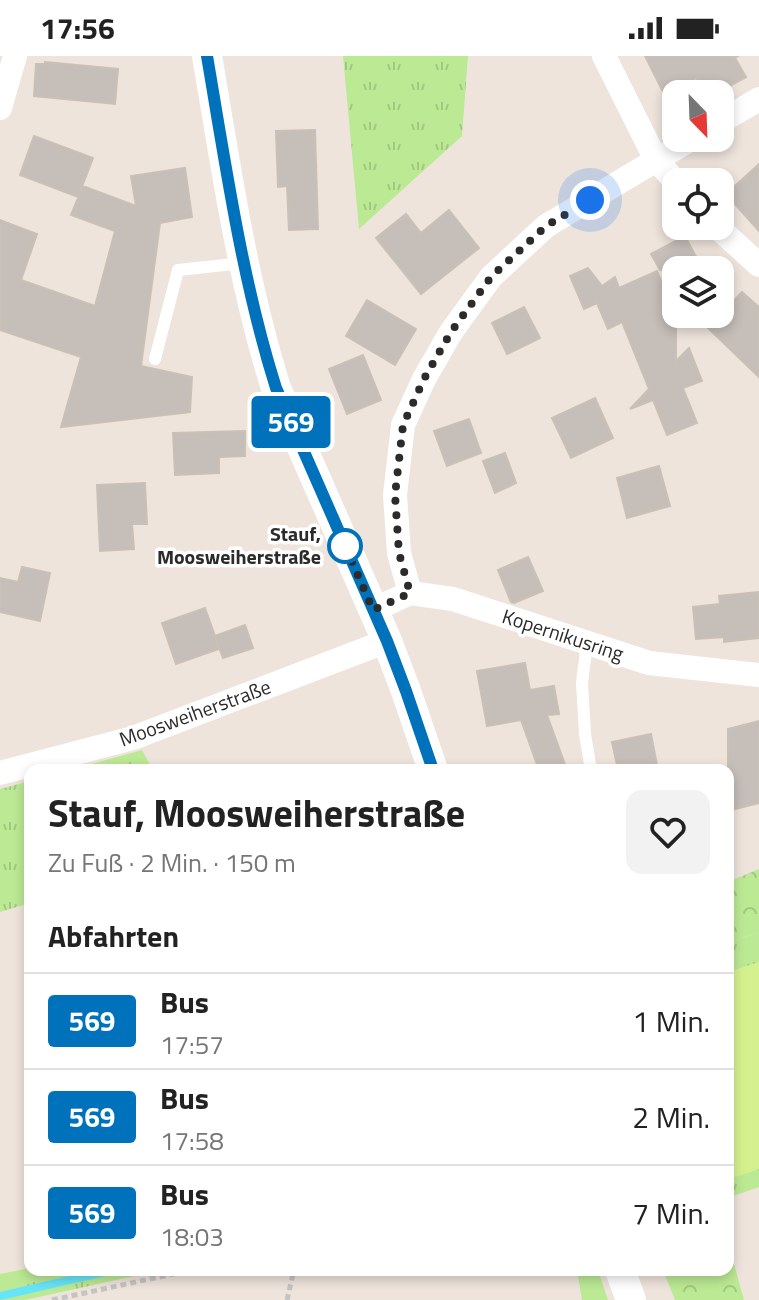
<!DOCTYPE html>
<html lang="de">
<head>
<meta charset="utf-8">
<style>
	body { margin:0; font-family:"Titillium Web",sans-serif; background:#f2f2f2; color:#222; height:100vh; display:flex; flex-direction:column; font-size:30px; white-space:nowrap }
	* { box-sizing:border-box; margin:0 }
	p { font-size:26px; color:#767676 }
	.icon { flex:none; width:44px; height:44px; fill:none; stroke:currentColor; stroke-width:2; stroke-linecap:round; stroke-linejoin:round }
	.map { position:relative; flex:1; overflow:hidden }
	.panel { position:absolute; left:24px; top:708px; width:710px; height:512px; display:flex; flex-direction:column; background:#fff; border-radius:16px; box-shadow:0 4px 12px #0003 }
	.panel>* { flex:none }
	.badge { padding:0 16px; border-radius:6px; font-size:28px; line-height:52px }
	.needle { width:52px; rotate:157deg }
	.fabs { position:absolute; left:662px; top:24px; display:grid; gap:16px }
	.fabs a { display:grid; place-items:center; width:72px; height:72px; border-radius:16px; background:#fff; box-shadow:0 4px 12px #0003; font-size:40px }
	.you { position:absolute; width:40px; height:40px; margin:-20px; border:6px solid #fff; border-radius:50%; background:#1a73e8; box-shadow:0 0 0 12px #1a73e833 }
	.map>.badge { position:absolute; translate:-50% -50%; box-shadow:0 0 0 4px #fff }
	h2 { padding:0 24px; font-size:30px; line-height:72px }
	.round { display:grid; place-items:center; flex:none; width:84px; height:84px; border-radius:16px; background:#f2f2f2 }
	.head { display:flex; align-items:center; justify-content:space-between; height:136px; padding:0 24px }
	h1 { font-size:38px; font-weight:700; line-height:60px }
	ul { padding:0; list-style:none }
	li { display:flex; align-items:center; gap:24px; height:96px; padding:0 24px; border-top:2px solid #e0e0e0 }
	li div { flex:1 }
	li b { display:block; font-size:30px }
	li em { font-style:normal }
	li .badge { min-width:88px; font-weight:700; text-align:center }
	.status { display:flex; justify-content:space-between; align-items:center; height:56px; padding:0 40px; background:#fff; direction:ltr }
	.status svg { height:22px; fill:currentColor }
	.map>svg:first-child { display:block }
</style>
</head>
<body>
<div class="status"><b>17:56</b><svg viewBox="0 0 49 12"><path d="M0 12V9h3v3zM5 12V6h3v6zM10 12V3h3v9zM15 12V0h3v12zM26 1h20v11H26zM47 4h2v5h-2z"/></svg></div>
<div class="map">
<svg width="759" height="1244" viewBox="0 0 759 1244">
	<defs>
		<pattern id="grass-tufts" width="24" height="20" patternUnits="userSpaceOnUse" patternTransform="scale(2)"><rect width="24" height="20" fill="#bce994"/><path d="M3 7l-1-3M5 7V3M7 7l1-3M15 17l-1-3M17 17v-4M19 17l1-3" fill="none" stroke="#a2c880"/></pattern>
		<pattern id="forest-crowns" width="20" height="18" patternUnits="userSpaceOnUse" patternTransform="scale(2)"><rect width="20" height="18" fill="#bce994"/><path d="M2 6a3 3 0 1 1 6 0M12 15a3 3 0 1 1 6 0" fill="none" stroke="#a2c880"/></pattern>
	</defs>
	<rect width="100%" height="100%" fill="#eee4dc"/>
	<path fill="url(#grass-tufts)" d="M343,0H468L462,80L359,173Z
		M142,694L153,714H70Z
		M30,725V847L0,856V733Z
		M759,877V1131L728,1142V886Z
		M30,1212V1214H162L25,1244H0V1218Z
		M577,1214H598L608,1244H582Z"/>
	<path fill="url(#forest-crowns)" d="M759,813V877L728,886V826Z
		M728,1186L744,1244H675L663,1214H728Z"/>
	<path fill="#d5f18f" d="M759,906V1113L735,1121L728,1099V916Z"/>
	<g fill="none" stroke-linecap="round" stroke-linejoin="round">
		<path stroke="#66e5f9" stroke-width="8" d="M0,1240L113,1214"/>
	</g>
	<path fill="#c6beb8" stroke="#cac0b5" stroke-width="2" d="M645,0H738L735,2L746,21L715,38H706L696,22L664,38Z
		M45,6L118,13L115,48L34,40L36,8H45Z
		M315,74L318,173L289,174L287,130L278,131L276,75Z
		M34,80L93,102L78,141L20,119Z
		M759,108V175L726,138Z
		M185,112L192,161L160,167L141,310L192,321L190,356L61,371L81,301L0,274V164L37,178L21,224L95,250L115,175L71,159L83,130L136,150L131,120Z
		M449,154L479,192L421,238L376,182L406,158L421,177Z
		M685,180L703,214H660L651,198Z
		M588,212L602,230L615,221L619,232L657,215L676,261V305L689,292L702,325L683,332L697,367L667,379L653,344L630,353L649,333L622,266L608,273L597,247L584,253L570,220Z
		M742,236L759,251V321L708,272Z
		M367,244L416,273L395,309L346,280Z
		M524,251L540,282L507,298L492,267Z
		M363,299L381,344L347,358L329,313Z
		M595,342L613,382L571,402L552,362Z
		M469,363L481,397L447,410L434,375Z
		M245,375V400L219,401V417L175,419L173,377Z
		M505,397L516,427L495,437L483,405Z
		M659,410L670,450L627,462L617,422Z
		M145,427L147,468H132L134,493L100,495L97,429Z
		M528,501L543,535L514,547L511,546L498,514Z
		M22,511L50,517L40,565L0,556V522L18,526Z
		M759,536V582L724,586V581L696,583L693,551L720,548L719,540Z
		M205,552L215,580L245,569L253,592L223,602L215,581L219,593L176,608L162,567Z
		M525,607L530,634L554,630L559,658L547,659L567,714H539L521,664L487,670L477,615Z
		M759,665V747L728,755V673Z
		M651,678L658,714H618L612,686Z"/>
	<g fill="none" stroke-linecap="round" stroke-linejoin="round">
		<path stroke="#c4c4c4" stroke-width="5" stroke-dasharray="6 4" stroke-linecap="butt" d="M52,1244L192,1214
			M287,1244L294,1214"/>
		<path stroke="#fff" stroke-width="12" d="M155,303L178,214L243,207
			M587,587L582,627L585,678L591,714"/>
		<path stroke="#fff" stroke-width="24" d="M604,0L656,104L676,126
			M0,52L15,0
			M720,66L759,43
			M716,170L759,209
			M410,537L399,497L395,439L403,369L424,323L451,276L491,221L546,170L693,82
			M373,554L410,537L453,543L649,607L759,619
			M0,717L133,682L387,585"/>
		<path stroke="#fff" stroke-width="30" d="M207,0C226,111 242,224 276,332L387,585L406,635L433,714
			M620,1214L631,1244"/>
	</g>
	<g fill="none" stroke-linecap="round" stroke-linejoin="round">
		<defs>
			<path id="line" d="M207,0C226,111 242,224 276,332L387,585L406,635L433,714"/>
		</defs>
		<use href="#line" stroke="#fff" stroke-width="18"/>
		<use href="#line" stroke="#0072bc" stroke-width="12"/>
		<path stroke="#2b2b2b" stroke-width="8" stroke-dasharray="0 14.4" d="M345,490L340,478L373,554L410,537L399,497L395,439L403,369L424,323L451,276L491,221L546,170L590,144"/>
	</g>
	<circle fill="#fff" stroke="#0072bc" stroke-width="4" cx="345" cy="490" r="16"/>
	<g text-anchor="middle" stroke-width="7" stroke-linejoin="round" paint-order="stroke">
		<g font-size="20" font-weight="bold" fill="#2b2b2b" stroke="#fff" text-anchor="end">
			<text x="321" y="485">Stauf,<tspan x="321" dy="23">Moosweiherstraße</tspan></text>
		</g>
		<g font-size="20" fill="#2b2b2b" stroke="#fff">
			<text transform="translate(563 579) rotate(18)" y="7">Kopernikusring</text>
			<text transform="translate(195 657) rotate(-20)" y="7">Moosweiherstraße</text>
		</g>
	</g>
</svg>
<div class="fabs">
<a><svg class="needle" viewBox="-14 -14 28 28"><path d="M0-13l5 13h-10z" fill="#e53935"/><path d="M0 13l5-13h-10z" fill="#767676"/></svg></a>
<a><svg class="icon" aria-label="locate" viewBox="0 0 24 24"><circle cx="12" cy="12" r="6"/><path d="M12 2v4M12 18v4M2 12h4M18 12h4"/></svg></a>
<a><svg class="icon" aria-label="layers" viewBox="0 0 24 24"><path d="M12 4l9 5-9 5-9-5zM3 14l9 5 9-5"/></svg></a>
</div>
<div class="you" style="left:590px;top:144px"></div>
<b class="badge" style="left:291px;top:366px;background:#0072bc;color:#fff">569</b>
<section class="panel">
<div class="head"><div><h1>Stauf, Moosweiherstraße</h1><p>Zu Fuß · 2 Min. · 150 m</p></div><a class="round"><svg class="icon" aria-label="heart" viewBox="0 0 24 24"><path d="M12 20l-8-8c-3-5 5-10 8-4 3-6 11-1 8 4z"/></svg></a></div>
<h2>Abfahrten</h2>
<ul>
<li><span class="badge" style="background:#0072bc;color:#fff">569</span><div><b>Bus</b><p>17:57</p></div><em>1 Min.</em></li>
<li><span class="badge" style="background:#0072bc;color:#fff">569</span><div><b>Bus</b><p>17:58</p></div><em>2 Min.</em></li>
<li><span class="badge" style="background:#0072bc;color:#fff">569</span><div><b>Bus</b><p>18:03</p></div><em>7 Min.</em></li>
</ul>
</section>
</div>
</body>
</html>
